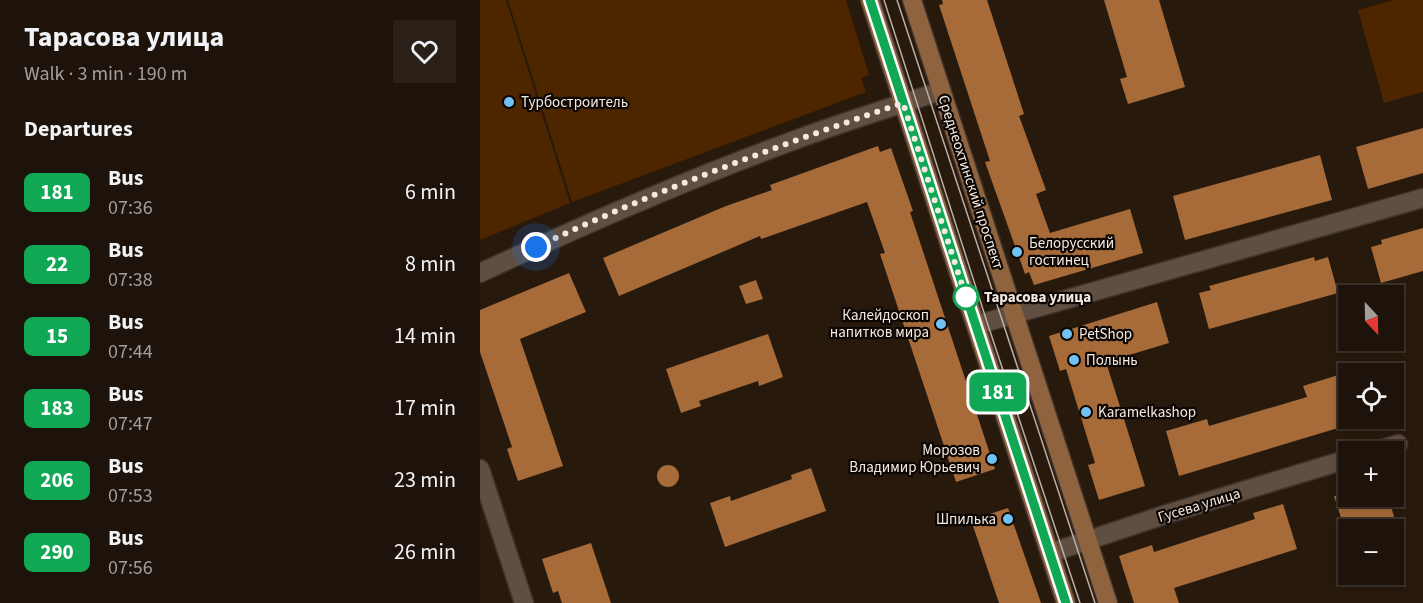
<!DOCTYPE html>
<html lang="en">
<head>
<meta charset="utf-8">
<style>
	body { margin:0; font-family:"Source Sans 3",sans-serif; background:#2b2018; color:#f1f3f6; height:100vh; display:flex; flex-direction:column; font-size:22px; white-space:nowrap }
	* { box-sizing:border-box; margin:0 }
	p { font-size:20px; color:#a19e9c }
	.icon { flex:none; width:33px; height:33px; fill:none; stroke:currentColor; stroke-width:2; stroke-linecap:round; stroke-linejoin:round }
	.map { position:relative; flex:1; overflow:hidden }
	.details { display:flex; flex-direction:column; background:#1e130a; width:480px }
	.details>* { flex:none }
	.badge { padding:0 12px; border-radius:9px; font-size:21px; line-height:39px }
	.needle { width:39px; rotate:158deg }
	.fabs { position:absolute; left:858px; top:285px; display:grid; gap:12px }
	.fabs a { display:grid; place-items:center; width:66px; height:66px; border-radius:0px; background:#1e130a; box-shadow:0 3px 9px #0003,0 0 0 2px #3c322b; font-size:30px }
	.you { position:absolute; width:30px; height:30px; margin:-15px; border:4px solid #fff; border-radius:50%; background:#1a73e8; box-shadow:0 0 0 9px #1a73e833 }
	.map>.badge { position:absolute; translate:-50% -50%; box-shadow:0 0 0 3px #fff }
	h2 { padding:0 24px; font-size:22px; line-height:54px }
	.round { display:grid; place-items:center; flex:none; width:63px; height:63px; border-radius:0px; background:#2b2018 }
	.summary { display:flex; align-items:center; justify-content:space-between; height:102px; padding:0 24px }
	h1 { font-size:28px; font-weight:700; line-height:45px }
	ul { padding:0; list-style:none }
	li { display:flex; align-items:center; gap:18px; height:72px; padding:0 24px }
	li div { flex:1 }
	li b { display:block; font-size:22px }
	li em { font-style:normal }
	li .badge { min-width:66px; font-weight:700; text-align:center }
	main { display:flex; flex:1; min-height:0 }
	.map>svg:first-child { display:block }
</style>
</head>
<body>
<main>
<section class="details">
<div class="summary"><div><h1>Тарасова улица</h1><p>Walk · 3 min · 190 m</p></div><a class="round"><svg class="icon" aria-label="heart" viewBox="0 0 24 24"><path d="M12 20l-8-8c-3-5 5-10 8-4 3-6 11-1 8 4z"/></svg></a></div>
<h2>Departures</h2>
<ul>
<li><span class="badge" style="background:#10a855;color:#fff">181</span><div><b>Bus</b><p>07:36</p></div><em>6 min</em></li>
<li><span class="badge" style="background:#10a855;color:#fff">22</span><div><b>Bus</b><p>07:38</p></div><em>8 min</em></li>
<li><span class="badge" style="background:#10a855;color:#fff">15</span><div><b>Bus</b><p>07:44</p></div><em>14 min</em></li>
<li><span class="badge" style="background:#10a855;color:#fff">183</span><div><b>Bus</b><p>07:47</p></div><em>17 min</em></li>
<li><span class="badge" style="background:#10a855;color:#fff">206</span><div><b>Bus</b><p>07:53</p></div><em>23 min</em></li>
<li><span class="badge" style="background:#10a855;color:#fff">290</span><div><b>Bus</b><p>07:56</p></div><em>26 min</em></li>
</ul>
</section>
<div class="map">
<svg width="943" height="603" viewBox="0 0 943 603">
	<rect width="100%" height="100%" fill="#28190d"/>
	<path fill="#4d2600" d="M0,0H26L90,203L0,240Z
		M28,0H366L389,75L381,78L386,92L92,202Z
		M913,0H943V92L904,103L878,10Z"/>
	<path fill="#a66b39" d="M462,0H507L544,114L539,116L566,190L556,194L570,233L650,209L663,253L554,285L549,272L545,274L505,162L510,161L459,5L463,4Z
		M624,0H679L705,87L648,104L640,79L647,77Z
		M943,128V173L888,189L876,147Z
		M398,146L400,152L411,148L433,211L430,212L515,469L476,482L400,254L405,253L387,202L281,239L280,236L139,296L123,258L246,206L292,190L290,185Z
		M840,155L852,200L705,240L693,196Z
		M943,228V271L901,283L891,247L902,244L901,240Z
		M834,257L835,261L848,257L858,293L729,329L719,293L731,290L729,286Z
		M89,273L106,312L40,339L83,466L38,481L27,449L32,447L0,352V310Z
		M276,280L283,299L266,304L259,286Z
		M677,302L689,343L626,362L665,486L619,500L608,465L615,463L586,369L580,371L569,336Z
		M288,334L303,377L279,386L278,381L219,401L221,406L201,413L186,369Z
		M868,372V425L699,476L686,431L727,419L729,426L827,397L823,386Z
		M177 476a11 11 0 1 1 22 0a11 11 0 1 1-22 0Z
		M331,468L346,511L245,547L230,503L250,496L251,501L312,479L311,475Z
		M854,496H908L915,520L884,530H865Z
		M803,504L817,549L694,588L699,603H654L639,556L672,545L674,552L775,519L773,513Z
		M528,508L561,603H519L491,520Z
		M111,543L131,603H82L78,591L73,593L62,559Z"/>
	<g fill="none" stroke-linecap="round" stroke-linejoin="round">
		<defs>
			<path id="street" d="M0,273C103,225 208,179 315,140C363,122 412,107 461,91
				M496,325L943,198
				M892,452L918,444
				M0,469L44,603
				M570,553L690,513L868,459"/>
			<path id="secondary" d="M390,0L586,603
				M432,0L628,603"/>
		</defs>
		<use href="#street" stroke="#3d322d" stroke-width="21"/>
		<use href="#secondary" stroke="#3d322d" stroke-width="21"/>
		<use href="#street" stroke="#604e41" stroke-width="18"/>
		<use href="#secondary" stroke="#8e633d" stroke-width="18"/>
		<path stroke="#bbafa6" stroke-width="1.5" d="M404,0L507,322L600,603
			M417,0L615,603"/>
	</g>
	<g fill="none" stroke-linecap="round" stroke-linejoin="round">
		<defs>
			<path id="line" d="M390,0L586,603"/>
		</defs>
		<use href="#line" stroke="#fff" stroke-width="14"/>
		<use href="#line" stroke="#10a855" stroke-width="9"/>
		<path stroke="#f3e9e1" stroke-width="6" stroke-dasharray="0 10.8" d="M56,247C175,191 299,145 423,103L486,297"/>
	</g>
	<g fill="#72c1f5" stroke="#0c0603" stroke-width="2">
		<circle cx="29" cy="102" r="6"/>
		<circle cx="537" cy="252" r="6"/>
		<circle cx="461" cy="324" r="6"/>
		<circle cx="587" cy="334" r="6"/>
		<circle cx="594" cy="360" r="6"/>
		<circle cx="606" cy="412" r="6"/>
		<circle cx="512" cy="459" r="6"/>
		<circle cx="528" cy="519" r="6"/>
	</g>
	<circle fill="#fff" stroke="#10a855" stroke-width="3" cx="486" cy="297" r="12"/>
	<g text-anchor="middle" stroke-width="4.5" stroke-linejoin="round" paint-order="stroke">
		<g font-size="15" fill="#f3e9e1" stroke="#0c0603" text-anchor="start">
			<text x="41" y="107">Турбостроитель</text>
			<text x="549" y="248">Белорусский<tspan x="549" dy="17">гостинец</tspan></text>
			<text x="449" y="320" text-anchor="end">Калейдоскоп<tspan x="449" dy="17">напитков мира</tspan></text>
			<text x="599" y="339">PetShop</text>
			<text x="606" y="365">Полынь</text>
			<text x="618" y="417">Karamelkashop</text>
			<text x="500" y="455" text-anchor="end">Морозов<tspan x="500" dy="17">Владимир Юрьевич</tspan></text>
			<text x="516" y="524" text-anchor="end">Шпилька</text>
		</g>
		<g font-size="15" fill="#f3e9e1" stroke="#0c0603">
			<text transform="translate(491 182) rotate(72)" y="5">Среднеохтинский проспект</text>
			<text transform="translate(719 505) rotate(-17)" y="5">Гусева улица</text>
		</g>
		<g font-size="15" font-weight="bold" fill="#f3e9e1" stroke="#0c0603" text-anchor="start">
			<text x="504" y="302">Тарасова улица</text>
		</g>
	</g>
</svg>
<div class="fabs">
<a><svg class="needle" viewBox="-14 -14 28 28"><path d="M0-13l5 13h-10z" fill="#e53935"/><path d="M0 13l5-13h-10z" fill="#a19e9c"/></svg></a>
<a><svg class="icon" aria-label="locate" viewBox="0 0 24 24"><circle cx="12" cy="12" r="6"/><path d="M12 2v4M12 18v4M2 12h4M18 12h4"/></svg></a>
<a>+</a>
<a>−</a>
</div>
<div class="you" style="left:56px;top:247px"></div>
<b class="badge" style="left:518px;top:392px;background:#10a855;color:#fff">181</b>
</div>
</main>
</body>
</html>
